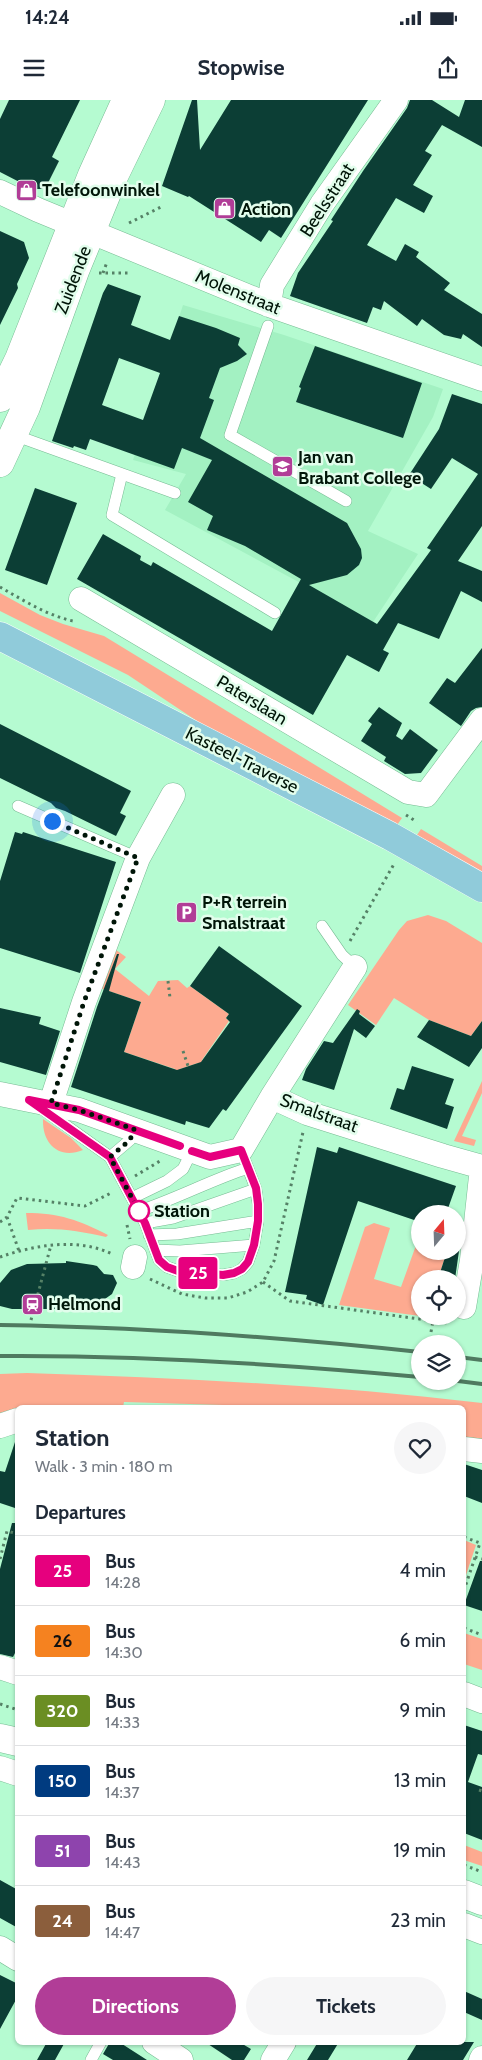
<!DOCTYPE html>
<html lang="en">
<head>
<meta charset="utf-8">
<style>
	body { margin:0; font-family:Cabin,sans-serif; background:#f6f6f7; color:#1f2937; height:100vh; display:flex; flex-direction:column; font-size:19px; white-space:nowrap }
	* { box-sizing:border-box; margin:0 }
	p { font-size:16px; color:#747a83 }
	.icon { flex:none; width:28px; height:28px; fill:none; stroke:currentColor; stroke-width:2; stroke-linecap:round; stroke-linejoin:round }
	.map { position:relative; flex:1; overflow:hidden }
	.panel { position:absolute; left:15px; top:1305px; width:451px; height:640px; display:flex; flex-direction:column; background:#fff; border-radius:8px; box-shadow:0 1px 4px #0004 }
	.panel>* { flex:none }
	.badge { padding:0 10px; border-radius:4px; font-size:18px; line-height:32px }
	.needle { width:32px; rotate:19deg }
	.fabs { position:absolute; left:411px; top:1105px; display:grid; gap:10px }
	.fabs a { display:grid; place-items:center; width:55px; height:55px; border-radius:50%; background:#fff; box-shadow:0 1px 4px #0004; font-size:25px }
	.you { position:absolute; width:25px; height:25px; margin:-12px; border:4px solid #fff; border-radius:50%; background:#1a73e8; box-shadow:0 0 0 8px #1a73e833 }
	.map>.badge { position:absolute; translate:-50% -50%; box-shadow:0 0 0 2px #fff }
	h2 { padding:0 20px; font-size:19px; line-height:45px }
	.round { display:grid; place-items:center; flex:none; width:52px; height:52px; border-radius:26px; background:#f6f6f7 }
	.head { display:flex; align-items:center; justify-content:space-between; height:85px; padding:0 20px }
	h1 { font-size:24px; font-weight:700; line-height:38px }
	.cta { display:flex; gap:10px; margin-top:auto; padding:10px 20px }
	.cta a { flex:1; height:58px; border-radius:30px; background:#b13d97; color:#fff; font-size:20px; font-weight:700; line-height:58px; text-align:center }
	.cta a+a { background:#f6f6f7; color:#1f2937 }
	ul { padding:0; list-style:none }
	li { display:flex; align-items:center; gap:15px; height:70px; padding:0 20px; border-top:1px solid #e0e1e3 }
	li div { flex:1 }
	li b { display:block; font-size:19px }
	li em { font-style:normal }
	li .badge { min-width:55px; font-weight:700; text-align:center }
	.status { display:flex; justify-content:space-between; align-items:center; height:35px; padding:0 25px; background:#fff; direction:ltr }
	.status svg { height:14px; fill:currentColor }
	header { display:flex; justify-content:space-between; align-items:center; height:65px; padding:0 20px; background:#fff; font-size:22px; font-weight:700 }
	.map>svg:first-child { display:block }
</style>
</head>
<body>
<div class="status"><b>14:24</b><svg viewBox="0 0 49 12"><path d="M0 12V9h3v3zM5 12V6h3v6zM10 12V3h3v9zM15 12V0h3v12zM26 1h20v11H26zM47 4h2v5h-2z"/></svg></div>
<header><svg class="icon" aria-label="menu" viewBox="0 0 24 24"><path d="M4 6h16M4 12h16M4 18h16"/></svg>Stopwise<svg class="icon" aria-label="share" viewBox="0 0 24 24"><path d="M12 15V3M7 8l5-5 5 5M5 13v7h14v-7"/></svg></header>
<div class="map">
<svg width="482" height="1960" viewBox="0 0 482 1960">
	<rect width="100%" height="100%" fill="#b5fbd1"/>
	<path fill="#a3f1c2" d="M183,205L284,235L443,289L433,317L368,431L418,454L373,522L165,410L186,374L133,360Z"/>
	<path fill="#fdaa90" d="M0,493L40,515L63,524L104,536L402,718L397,725L206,627L128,575L0,511Z
		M421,729L482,766V775L417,735Z
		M428,815L446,821L482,843V921L471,936L429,920L394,898L376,925L348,905L399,830L407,821Z
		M109,845L126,857L115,869L149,896L158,881L178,880L187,888L190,886L229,914L226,918L229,921L202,960L203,966L198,963L180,969L178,974L175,969L124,952L141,902L94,886Z
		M482,981V993L462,1036L476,1040L474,1046L454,1041Z
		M43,1019L71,1038L83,1050C58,1060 42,1043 43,1019Z
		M26,1113C59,1113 79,1120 108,1135L106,1137C79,1131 56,1127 28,1130Z
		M374,1123L390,1128L374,1179L401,1187L419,1137L420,1151H447L438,1179H420V1216L339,1205L365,1127Z
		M27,1273C179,1278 331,1285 482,1303V1343L464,1341V1308H257L256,1306L124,1302L123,1307L18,1308L17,1315L0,1314V1274Z
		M464,1440L476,1445L464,1481Z
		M464,1533L482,1539V1570L464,1564Z
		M464,1745L482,1752V1766L464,1760Z"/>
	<path fill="#0c3e35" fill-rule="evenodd" d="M9,0H80L52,57L59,61L46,87L41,89H33L0,72V19Z
		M192,0H197L200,50L231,0H368L281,138L269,130L261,142L189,96L188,97L162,86Z
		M410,0H432L459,17L465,0H482V47L442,25L425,51L432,55L413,85L433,96L424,113L396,98L367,145L396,161L405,144L419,152L416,157L450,183L444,190L482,214V247L463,234L461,239L444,235L422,219L417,226L384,201L381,210L373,207L367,223L290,196L298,173L333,121L331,120L363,71L407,8Z
		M0,131L24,142L29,158L17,184L18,188L0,225Z
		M108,184L141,196L131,225L170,240L179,216L216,228L240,238L238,245L247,254L237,261L220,268L209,298L214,300L200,338L347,423L361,449L362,458L359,465L347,475L309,485L377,524L431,450L427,448L478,374L452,358L431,389L409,375L439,329L452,294L482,304V426L458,461L482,471V502L461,491L439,539L398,523L383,550L389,553L379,572L347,555L313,615L77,479L103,434L141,456L140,460L151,466L153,462L272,531L301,479L245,446L207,430L213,416L188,402L212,360L182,348L174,369L90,339L86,350L74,346L73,348L52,341L103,193ZM119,258L160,273L143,320L102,305Z
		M315,246L422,283L403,338L296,302L301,288L299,287Z
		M35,388L77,403L47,485L5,470Z
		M482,548V607L476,608L471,611L461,626L429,603L447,578L455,583Z
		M379,607L402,623L396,636L402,640L410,629L438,650L421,673L405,674L384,661L386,657L361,641L372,624L368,621Z
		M0,624L131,691L120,713L126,716L116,736L65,711L56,708L51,703L0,678Z
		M15,732L22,734L23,732L116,762L80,873L0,848V781Z
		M219,846L302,906L226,1011L223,1009L209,1028L186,1021L185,1025L71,987L97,907L117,854H119L109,891L141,902L124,952L177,970L201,962L230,922L226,918L229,914L190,886Z
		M0,908L41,917L39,924L60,931L46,975L0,962Z
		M357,909L360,911L359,914L375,926L366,938L354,929L334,990L302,980L306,969L324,941L333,943Z
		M429,920L471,936L482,921V948L469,967L417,937Z
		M412,966L454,979L445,1004L454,1007L447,1029L390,1009L397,988L404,990Z
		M317,1047L337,1053L339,1047L456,1086L446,1114H420V1122L358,1101L323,1205L306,1199L307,1195L285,1192Z
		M447,1151H459L455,1179H438Z
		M66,1161L93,1165L97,1166L104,1174L113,1175L117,1183L112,1194L95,1206L80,1209H12L0,1206V1183L11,1170L27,1164L66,1163Z
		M15,1342L18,1343V1409L0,1403V1371L5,1372Z
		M464,1364L482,1370V1403L464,1396Z
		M12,1423H18V1554L15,1553L13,1557L0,1554V1469Z
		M480,1461H482V1511L464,1505Z
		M464,1625L482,1631V1655L478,1654L468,1682L482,1687V1740L464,1733Z
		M0,1780L18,1790V1828L0,1818Z
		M0,1875L18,1884V1896L0,1929Z
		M464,1891L482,1899V1920L464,1912Z
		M47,1942H65L55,1960H37Z
		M110,1942H119L147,1960H113L103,1954Z
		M205,1942H239L251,1949L244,1960H232Z
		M318,1942H339L328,1960H307Z
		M418,1942H474L463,1960H407Z"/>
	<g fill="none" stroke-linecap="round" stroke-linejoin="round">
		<defs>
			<path id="lane" d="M268,226L230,335L346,401
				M14,335L175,393
				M122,374L112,415L275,513
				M18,706L138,758
				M322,826L342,855L355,867
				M44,1010L110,1057L145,1123L159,1160L167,1167L178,1171L223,1175L234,1173L242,1169L248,1162L254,1145L258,1121V1104L256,1089L241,1050
				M110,1057L130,1040L134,1029
				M132,1098L167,1081L183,1069L192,1051
				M139,1111C176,1099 211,1080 248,1068
				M145,1123L173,1118L256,1089
				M149,1135L177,1134L258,1121
				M155,1150L180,1151L254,1145
				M91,1960L101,1942"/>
			<path id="street" d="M0,92L38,110L269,205L482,279
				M269,205L272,185L322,104L396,0
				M81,499L408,692L426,695L482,620
				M0,994L79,1010L210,1057L241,1050L272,997L355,867
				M272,997L307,1013L443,1056L482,1067
				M51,1003L84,902L138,758L173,695
				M133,1167L135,1157
				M464,1207L472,1160L482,1067
				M0,1326L18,1320
				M464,1349L482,1351
				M0,1567L18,1573
				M464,1594L482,1601
				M0,1668L18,1674
				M464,1825L482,1832
				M0,1848L18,1859
				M154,1942L181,1960
				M273,1960L284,1942
				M481,1960L482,1958"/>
			<path id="secondary" d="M0,298L19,259L92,75L126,0
				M0,363L26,307L75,171L114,76L151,0
				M0,1638L18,1642
				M464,1794L482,1801"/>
			<path id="primary" d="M0,536L390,736L482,788"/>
		</defs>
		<use href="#lane" stroke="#77bb93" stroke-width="12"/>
		<use href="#street" stroke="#77bb93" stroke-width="25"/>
		<use href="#secondary" stroke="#77bb93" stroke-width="29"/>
		<use href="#primary" stroke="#fff" stroke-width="29"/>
		<path stroke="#558166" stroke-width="3" stroke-dasharray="2.5 4" stroke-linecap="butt" d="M129,123L163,106
			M99,173H130
			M103,173L107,162
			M0,487C23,500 46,515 73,521
			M406,715L417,722
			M350,841L394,764
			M168,881L170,898
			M183,951L188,966
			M135,1076L160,1061
			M7,1117L19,1151
			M0,1122L7,1117L17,1098L85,1106L113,1092
			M127,1125L130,1139
			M0,1157C35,1145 79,1137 114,1155
			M150,1179L182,1194L205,1198H228L247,1192L263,1182L274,1161L303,1032
			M263,1182L290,1201L448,1223
			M31,1220L51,1145
			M431,1232L433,1221
			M464,1437L480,1443L464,1490
			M475,1457L482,1459
			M0,1459L7,1431L18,1434
			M464,1528L482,1535
			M0,1604L18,1610
			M479,1690L482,1691
			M464,1765L482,1772"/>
		<use href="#lane" stroke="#fff" stroke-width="11"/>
		<use href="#street" stroke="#fff" stroke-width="24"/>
		<use href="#secondary" stroke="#fff" stroke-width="28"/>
		<use href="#primary" stroke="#90cbda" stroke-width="28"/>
		<path stroke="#4f7a60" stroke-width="4" d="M0,1225C141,1227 280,1237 420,1252
			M0,1256C140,1255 281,1264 420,1277
			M458,1257L482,1260
			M458,1281L482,1284"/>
	</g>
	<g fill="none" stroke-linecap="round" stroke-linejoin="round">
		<defs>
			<path id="line" d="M180,1046L79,1010L29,1000L110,1057L145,1123L159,1160L167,1167L178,1171L223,1175L234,1173L242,1169L248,1162L254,1145L258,1121V1104L256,1088L241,1050L210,1057L192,1051"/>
		</defs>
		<use href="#line" stroke="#fff" stroke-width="11"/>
		<use href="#line" stroke="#e6007e" stroke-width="8"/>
		<path stroke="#001508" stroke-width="5" stroke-dasharray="0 9" d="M52,721L138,758L84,902L51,1003L79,1010L134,1029L130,1040L110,1057L139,1111"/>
	</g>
	<defs>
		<symbol id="shop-square" viewBox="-11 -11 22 22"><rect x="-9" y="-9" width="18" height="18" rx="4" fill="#b13d97" stroke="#e2fdec"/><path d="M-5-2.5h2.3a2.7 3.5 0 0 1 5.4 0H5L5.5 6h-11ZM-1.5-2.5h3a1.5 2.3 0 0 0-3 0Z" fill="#fff"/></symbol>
		<symbol id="school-square" viewBox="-11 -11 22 22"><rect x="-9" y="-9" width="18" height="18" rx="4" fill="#b13d97" stroke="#e2fdec"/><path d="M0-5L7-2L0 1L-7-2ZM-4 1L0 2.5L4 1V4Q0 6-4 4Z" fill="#fff"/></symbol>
		<symbol id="parking-square" viewBox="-11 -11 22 22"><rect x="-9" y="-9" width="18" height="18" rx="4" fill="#b13d97" stroke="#e2fdec"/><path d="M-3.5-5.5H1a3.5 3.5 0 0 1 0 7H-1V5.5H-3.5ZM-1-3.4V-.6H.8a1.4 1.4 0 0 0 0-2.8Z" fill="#fff"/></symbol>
		<symbol id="station-square" viewBox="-11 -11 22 22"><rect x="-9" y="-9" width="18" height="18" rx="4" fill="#b13d97" stroke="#e2fdec"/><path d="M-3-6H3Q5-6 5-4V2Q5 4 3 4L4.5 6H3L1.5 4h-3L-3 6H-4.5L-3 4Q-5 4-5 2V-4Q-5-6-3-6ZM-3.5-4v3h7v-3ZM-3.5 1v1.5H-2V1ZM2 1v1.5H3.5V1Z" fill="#fff"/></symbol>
	</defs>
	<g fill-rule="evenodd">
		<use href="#shop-square" x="14" y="78" width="25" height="25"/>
		<use href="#shop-square" x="212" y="96" width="25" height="25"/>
		<use href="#school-square" x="270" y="354" width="25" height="25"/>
		<use href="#parking-square" x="174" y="800" width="25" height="25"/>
		<use href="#station-square" x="20" y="1192" width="25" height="25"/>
	</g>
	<circle fill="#fff" stroke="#e6007e" stroke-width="2.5" cx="139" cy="1111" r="10"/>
	<g text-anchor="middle" stroke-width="5" stroke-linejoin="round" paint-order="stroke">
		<g font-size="18" font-weight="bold" fill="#001508" stroke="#e2fdec" text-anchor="start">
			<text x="42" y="96">Telefoonwinkel</text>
			<text x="241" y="115">Action</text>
			<text x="298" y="363">Jan van<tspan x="298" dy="21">Brabant College</tspan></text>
			<text x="202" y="808">P+R terrein<tspan x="202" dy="21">Smalstraat</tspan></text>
			<text x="48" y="1210">Helmond</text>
		</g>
		<g font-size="18" fill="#001508" stroke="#e2fdec">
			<text transform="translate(327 100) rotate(-57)" y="6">Beelsstraat</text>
			<text transform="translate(73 180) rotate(-69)" y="6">Zuidende</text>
			<text transform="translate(238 192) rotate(22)" y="6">Molenstraat</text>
			<text transform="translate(252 600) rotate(31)" y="6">Paterslaan</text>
			<text transform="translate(242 660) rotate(27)" y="6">Kasteel-Traverse</text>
			<text transform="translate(319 1013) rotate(20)" y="6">Smalstraat</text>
		</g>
		<g font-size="18" font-weight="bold" fill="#001508" stroke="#e2fdec" text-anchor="start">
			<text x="154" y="1117">Station</text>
		</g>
	</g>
</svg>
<div class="fabs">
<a><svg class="needle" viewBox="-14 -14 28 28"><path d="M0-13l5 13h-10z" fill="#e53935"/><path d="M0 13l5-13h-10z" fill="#747a83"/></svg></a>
<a><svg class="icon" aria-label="locate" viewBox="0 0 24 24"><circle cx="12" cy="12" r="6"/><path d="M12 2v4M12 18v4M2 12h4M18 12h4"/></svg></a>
<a><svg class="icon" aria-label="layers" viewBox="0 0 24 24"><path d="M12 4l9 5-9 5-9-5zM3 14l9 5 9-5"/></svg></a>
</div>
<div class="you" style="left:52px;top:721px"></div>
<b class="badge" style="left:198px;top:1173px;background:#e6007e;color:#fff">25</b>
<section class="panel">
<div class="head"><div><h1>Station</h1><p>Walk · 3 min · 180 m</p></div><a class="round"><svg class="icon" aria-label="heart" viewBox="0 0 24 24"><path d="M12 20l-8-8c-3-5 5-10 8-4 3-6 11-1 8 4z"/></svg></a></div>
<h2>Departures</h2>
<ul>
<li><span class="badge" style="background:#e6007e;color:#fff">25</span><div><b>Bus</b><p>14:28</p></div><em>4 min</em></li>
<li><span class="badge" style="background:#f58220;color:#111">26</span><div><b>Bus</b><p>14:30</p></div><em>6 min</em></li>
<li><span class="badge" style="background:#6b8e23;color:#fff">320</span><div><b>Bus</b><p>14:33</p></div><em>9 min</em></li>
<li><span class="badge" style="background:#003b80;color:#fff">150</span><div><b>Bus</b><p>14:37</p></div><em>13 min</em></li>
<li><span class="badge" style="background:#8e44ad;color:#fff">51</span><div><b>Bus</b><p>14:43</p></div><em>19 min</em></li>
<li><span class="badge" style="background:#8b5e3c;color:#fff">24</span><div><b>Bus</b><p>14:47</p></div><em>23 min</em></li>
</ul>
<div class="cta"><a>Directions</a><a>Tickets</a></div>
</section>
</div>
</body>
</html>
